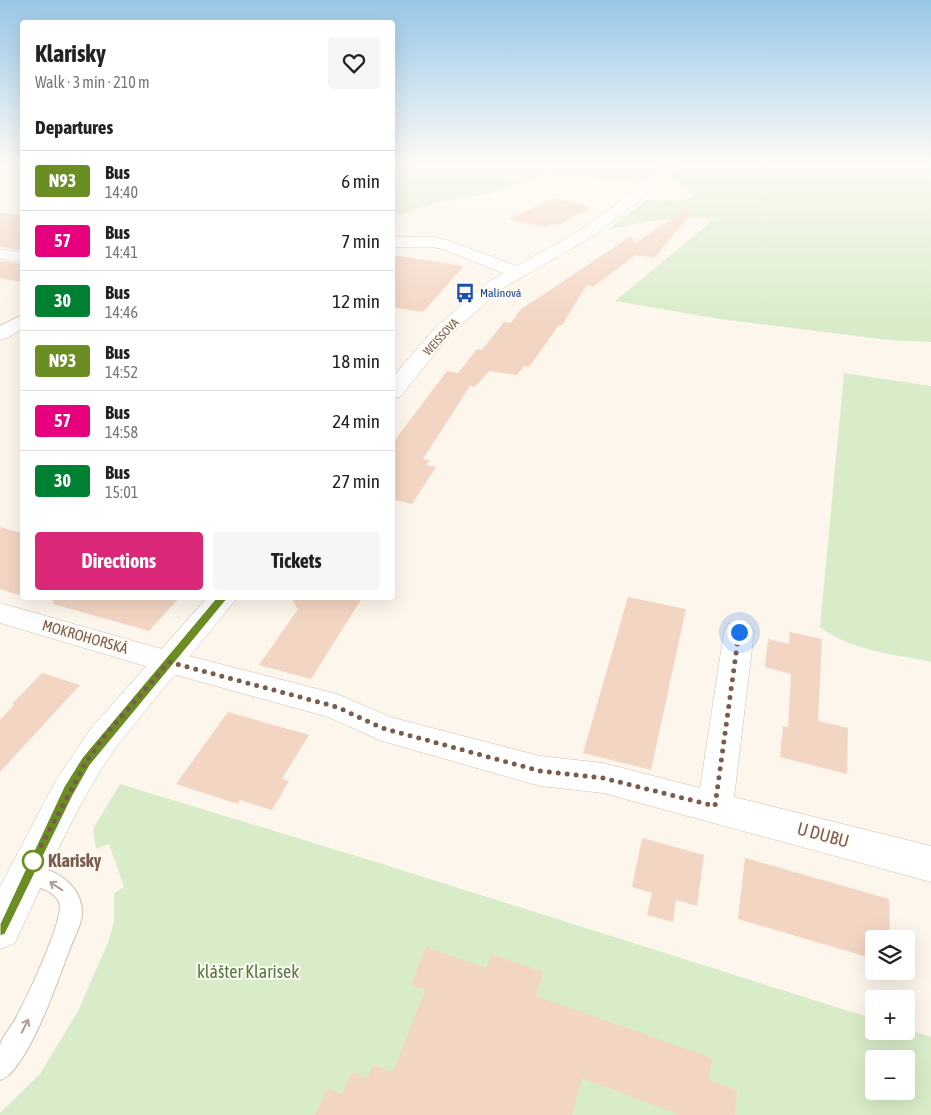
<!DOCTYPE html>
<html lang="en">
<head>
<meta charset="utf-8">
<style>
	body { margin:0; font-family:"Asap Condensed",sans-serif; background:#f6f6f6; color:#222; height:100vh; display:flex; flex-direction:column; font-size:19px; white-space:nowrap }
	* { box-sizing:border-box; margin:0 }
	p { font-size:16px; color:#767676 }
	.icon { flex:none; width:28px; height:28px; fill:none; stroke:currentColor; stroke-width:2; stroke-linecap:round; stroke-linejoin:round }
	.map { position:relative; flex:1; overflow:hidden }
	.details { position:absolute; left:20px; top:20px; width:375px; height:580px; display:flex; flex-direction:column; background:#fff; border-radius:5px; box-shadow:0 5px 20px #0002 }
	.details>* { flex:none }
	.badge { padding:0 10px; border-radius:4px; font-size:18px; line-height:32px }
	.tools { position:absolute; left:865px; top:930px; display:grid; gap:10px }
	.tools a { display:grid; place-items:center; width:50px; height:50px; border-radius:5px; background:#fff; box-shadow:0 5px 20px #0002; font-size:25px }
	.you { position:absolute; width:25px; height:25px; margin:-12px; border:4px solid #fff; border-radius:50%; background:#1a73e8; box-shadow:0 0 0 8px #1a73e833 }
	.map>.badge { position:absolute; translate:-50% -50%; box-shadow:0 0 0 2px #fff }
	h2 { padding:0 15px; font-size:19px; line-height:45px }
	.round { display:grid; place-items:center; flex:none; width:52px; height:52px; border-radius:5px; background:#f6f6f6 }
	.headline { display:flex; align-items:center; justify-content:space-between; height:85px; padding:0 15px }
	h1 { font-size:24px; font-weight:700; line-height:38px }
	.cta { display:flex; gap:10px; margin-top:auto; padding:10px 15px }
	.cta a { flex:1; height:58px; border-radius:5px; background:#db2777; color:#fff; font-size:20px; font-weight:700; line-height:58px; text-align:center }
	.cta a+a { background:#f6f6f6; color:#222 }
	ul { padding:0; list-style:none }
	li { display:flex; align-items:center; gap:15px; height:60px; padding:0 15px; border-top:1px solid #e0e0e0 }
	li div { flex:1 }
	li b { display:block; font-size:19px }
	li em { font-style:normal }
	li .badge { min-width:55px; font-weight:700; text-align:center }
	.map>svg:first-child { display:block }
</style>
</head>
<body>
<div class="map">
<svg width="931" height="1115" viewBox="0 0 931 1115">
	<rect width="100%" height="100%" fill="#fdf6ec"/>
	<path fill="#d8ecc9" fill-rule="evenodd" d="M392,165H662L643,182L548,173L491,193L438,202L393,217Z
		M681,165H931V342L888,340L720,319L615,301L714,219V218C674,217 646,221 608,230L647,200L678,201L695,197L671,176Z
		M844,373L931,386V662C893,654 851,651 820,627Z
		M120,784L376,862L874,1019V1031H906V1029L931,1037V1115H0V1113L40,1074L78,1011L109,940L114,921V893L124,887L109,844L96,849L93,829ZM874,1059H906V1091H874Z"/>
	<path fill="#f3d5c3" d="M554,198L592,207L558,225L554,224L545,228L509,219Z
		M687,208L691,214L654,258L636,255L593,287L587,285L562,325H559L529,367L524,366L517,375L489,371L475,387L470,386L423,459L430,460L426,465L436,467L412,504L392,499V444L447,371L458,373L477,349L482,350L504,322L511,323L520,310L631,236L636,243Z
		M0,213L22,215V250L0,247Z
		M392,255L464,266L423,312L392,307Z
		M0,261L22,264V282L0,278Z
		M0,527L22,533V596L0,589Z
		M628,597L686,609L651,770L583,753Z
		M53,598H179L149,631L53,604Z
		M291,598H362L311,679L259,665L298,609Z
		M790,632L822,639L818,721L848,728L847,774L780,757L783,726L788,727L791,674L765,667L768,639L789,644Z
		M42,673L80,685L0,772V720L14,705L12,704Z
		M228,712L309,735L282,779L289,781L272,810L240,800L238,804L176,784Z
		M642,838L704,855L697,906L676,900L673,922L647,915L652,893L632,887Z
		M745,858L889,899L890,939H874V959L738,919Z
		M426,947L486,968L491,954L543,972L536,996L712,1058L709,1080L737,1090L735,1115H680L582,1078L572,1115H315L327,1088L342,1094L352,1072L367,1078L373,1065L393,1072L425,990L411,985Z"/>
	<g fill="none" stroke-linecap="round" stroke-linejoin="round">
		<defs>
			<path id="lane" d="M27,865C51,867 80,882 82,910C83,922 75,935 71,946C57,982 36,1046 10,1074C7,1077 4,1078 0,1080C0,1070 0,1055 0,1045C3,1035 13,1025 17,1016C26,999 66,917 59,902C51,887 33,887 19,882L16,875L19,868Z"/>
			<path id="street" d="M392,237H433L447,240L522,268L525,272L522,276H510L442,249L433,247H392Z
				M0,249L22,252V262L0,259Z
				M22,315V329L7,338L0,340V326Z
				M0,603L169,651L337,694L390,717L540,756L603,763L700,788L724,632L728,624L739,621L750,624L754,632L734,797L931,846V882L603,793L540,786L382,741L328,717L169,673L0,623Z"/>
			<path id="secondary" d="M663,165H678L644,197L593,236L500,290L449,336L400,397L392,398V378L435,328L488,282L581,230L634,191Z
				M207,598H237L116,747C74,807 46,877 15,943L0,949V887L56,780L92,727Z"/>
		</defs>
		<use href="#lane" stroke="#d1beb0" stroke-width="2"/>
		<use href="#street" stroke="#d1beb0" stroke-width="1"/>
		<use href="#secondary" stroke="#d6c0b0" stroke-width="1"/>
		<use href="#lane" fill="#fff" fill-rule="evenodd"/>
		<use href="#street" fill="#fff" fill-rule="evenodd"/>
		<use href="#secondary" fill="#fff" fill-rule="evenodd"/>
	</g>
	<defs><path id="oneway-shaft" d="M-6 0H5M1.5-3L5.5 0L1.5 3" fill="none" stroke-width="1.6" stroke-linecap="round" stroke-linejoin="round" transform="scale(1.25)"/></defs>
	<g stroke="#af9d94">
		<use href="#oneway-shaft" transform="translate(56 886) rotate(-147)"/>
		<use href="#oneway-shaft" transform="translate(25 1026) rotate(-63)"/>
	</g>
	<linearGradient id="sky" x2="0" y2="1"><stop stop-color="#97c7e8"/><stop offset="0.51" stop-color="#fefbf6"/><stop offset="1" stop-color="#fefbf6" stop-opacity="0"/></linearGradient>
	<rect width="931" height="321" fill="url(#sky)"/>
	<path fill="#6b8e23" stroke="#fff" d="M223,594L226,595L228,598L226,600L90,765L73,795L5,934L0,936V924L64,787L82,758L219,595Z"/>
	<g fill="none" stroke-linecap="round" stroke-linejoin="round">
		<path stroke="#7a5c4d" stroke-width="5" stroke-dasharray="0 9" d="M33,861L86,762L104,737L169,662L337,707L382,728L540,771L603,778L715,806L739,632"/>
	</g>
	<defs>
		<symbol id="bus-bare" viewBox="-9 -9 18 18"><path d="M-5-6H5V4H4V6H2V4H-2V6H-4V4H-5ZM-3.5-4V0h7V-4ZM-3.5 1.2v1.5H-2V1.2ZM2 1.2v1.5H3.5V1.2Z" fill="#1a4fb4" stroke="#fffaf3" stroke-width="2.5" paint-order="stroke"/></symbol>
	</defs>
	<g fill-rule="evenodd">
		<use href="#bus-bare" x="451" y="279" width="28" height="28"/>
	</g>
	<circle fill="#fff" stroke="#6b8e23" stroke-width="2.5" cx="33" cy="861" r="10"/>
	<g text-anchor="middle" stroke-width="4" stroke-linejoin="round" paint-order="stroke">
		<g font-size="12" fill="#164399" stroke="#fffaf3" text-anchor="start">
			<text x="480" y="297">Malinová</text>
		</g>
		<g font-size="12" fill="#7a5c4d" stroke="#fffaf3">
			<text transform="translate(441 337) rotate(-47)" y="4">WEISSOVA</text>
		</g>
		<g font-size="15" fill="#7a5c4d" stroke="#fffaf3">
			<text transform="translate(85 637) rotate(16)" y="5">MOKROHORSKÁ</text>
		</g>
		<g font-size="18" fill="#7a5c4d" stroke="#fffaf3">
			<text transform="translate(823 835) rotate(15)" y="6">U DUBU</text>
		</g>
		<g font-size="18" font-weight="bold" fill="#7a5c4d" stroke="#fffaf3" text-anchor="start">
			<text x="48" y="867">Klarisky</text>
		</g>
		<g font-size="18" fill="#537a41" stroke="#fffaf3">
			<text x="248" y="978">klášter Klarisek</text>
		</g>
	</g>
</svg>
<div class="tools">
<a><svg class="icon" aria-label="layers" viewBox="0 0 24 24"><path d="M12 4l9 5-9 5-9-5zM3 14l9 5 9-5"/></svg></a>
<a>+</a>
<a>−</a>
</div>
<div class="you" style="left:739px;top:632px"></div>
<section class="details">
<div class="headline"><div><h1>Klarisky</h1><p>Walk · 3 min · 210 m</p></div><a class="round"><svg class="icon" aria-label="heart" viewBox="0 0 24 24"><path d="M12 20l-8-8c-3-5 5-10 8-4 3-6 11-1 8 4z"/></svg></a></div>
<h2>Departures</h2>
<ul>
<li><span class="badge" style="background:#6b8e23;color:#fff">N93</span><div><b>Bus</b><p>14:40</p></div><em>6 min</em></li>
<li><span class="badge" style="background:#e6007e;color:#fff">57</span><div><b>Bus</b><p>14:41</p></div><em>7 min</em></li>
<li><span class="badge" style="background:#008033;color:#fff">30</span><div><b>Bus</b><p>14:46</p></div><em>12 min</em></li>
<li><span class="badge" style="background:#6b8e23;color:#fff">N93</span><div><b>Bus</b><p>14:52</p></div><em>18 min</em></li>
<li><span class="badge" style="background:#e6007e;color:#fff">57</span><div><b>Bus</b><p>14:58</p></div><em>24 min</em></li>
<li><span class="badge" style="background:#008033;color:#fff">30</span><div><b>Bus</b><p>15:01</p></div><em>27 min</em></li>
</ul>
<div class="cta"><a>Directions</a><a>Tickets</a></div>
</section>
</div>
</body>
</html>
